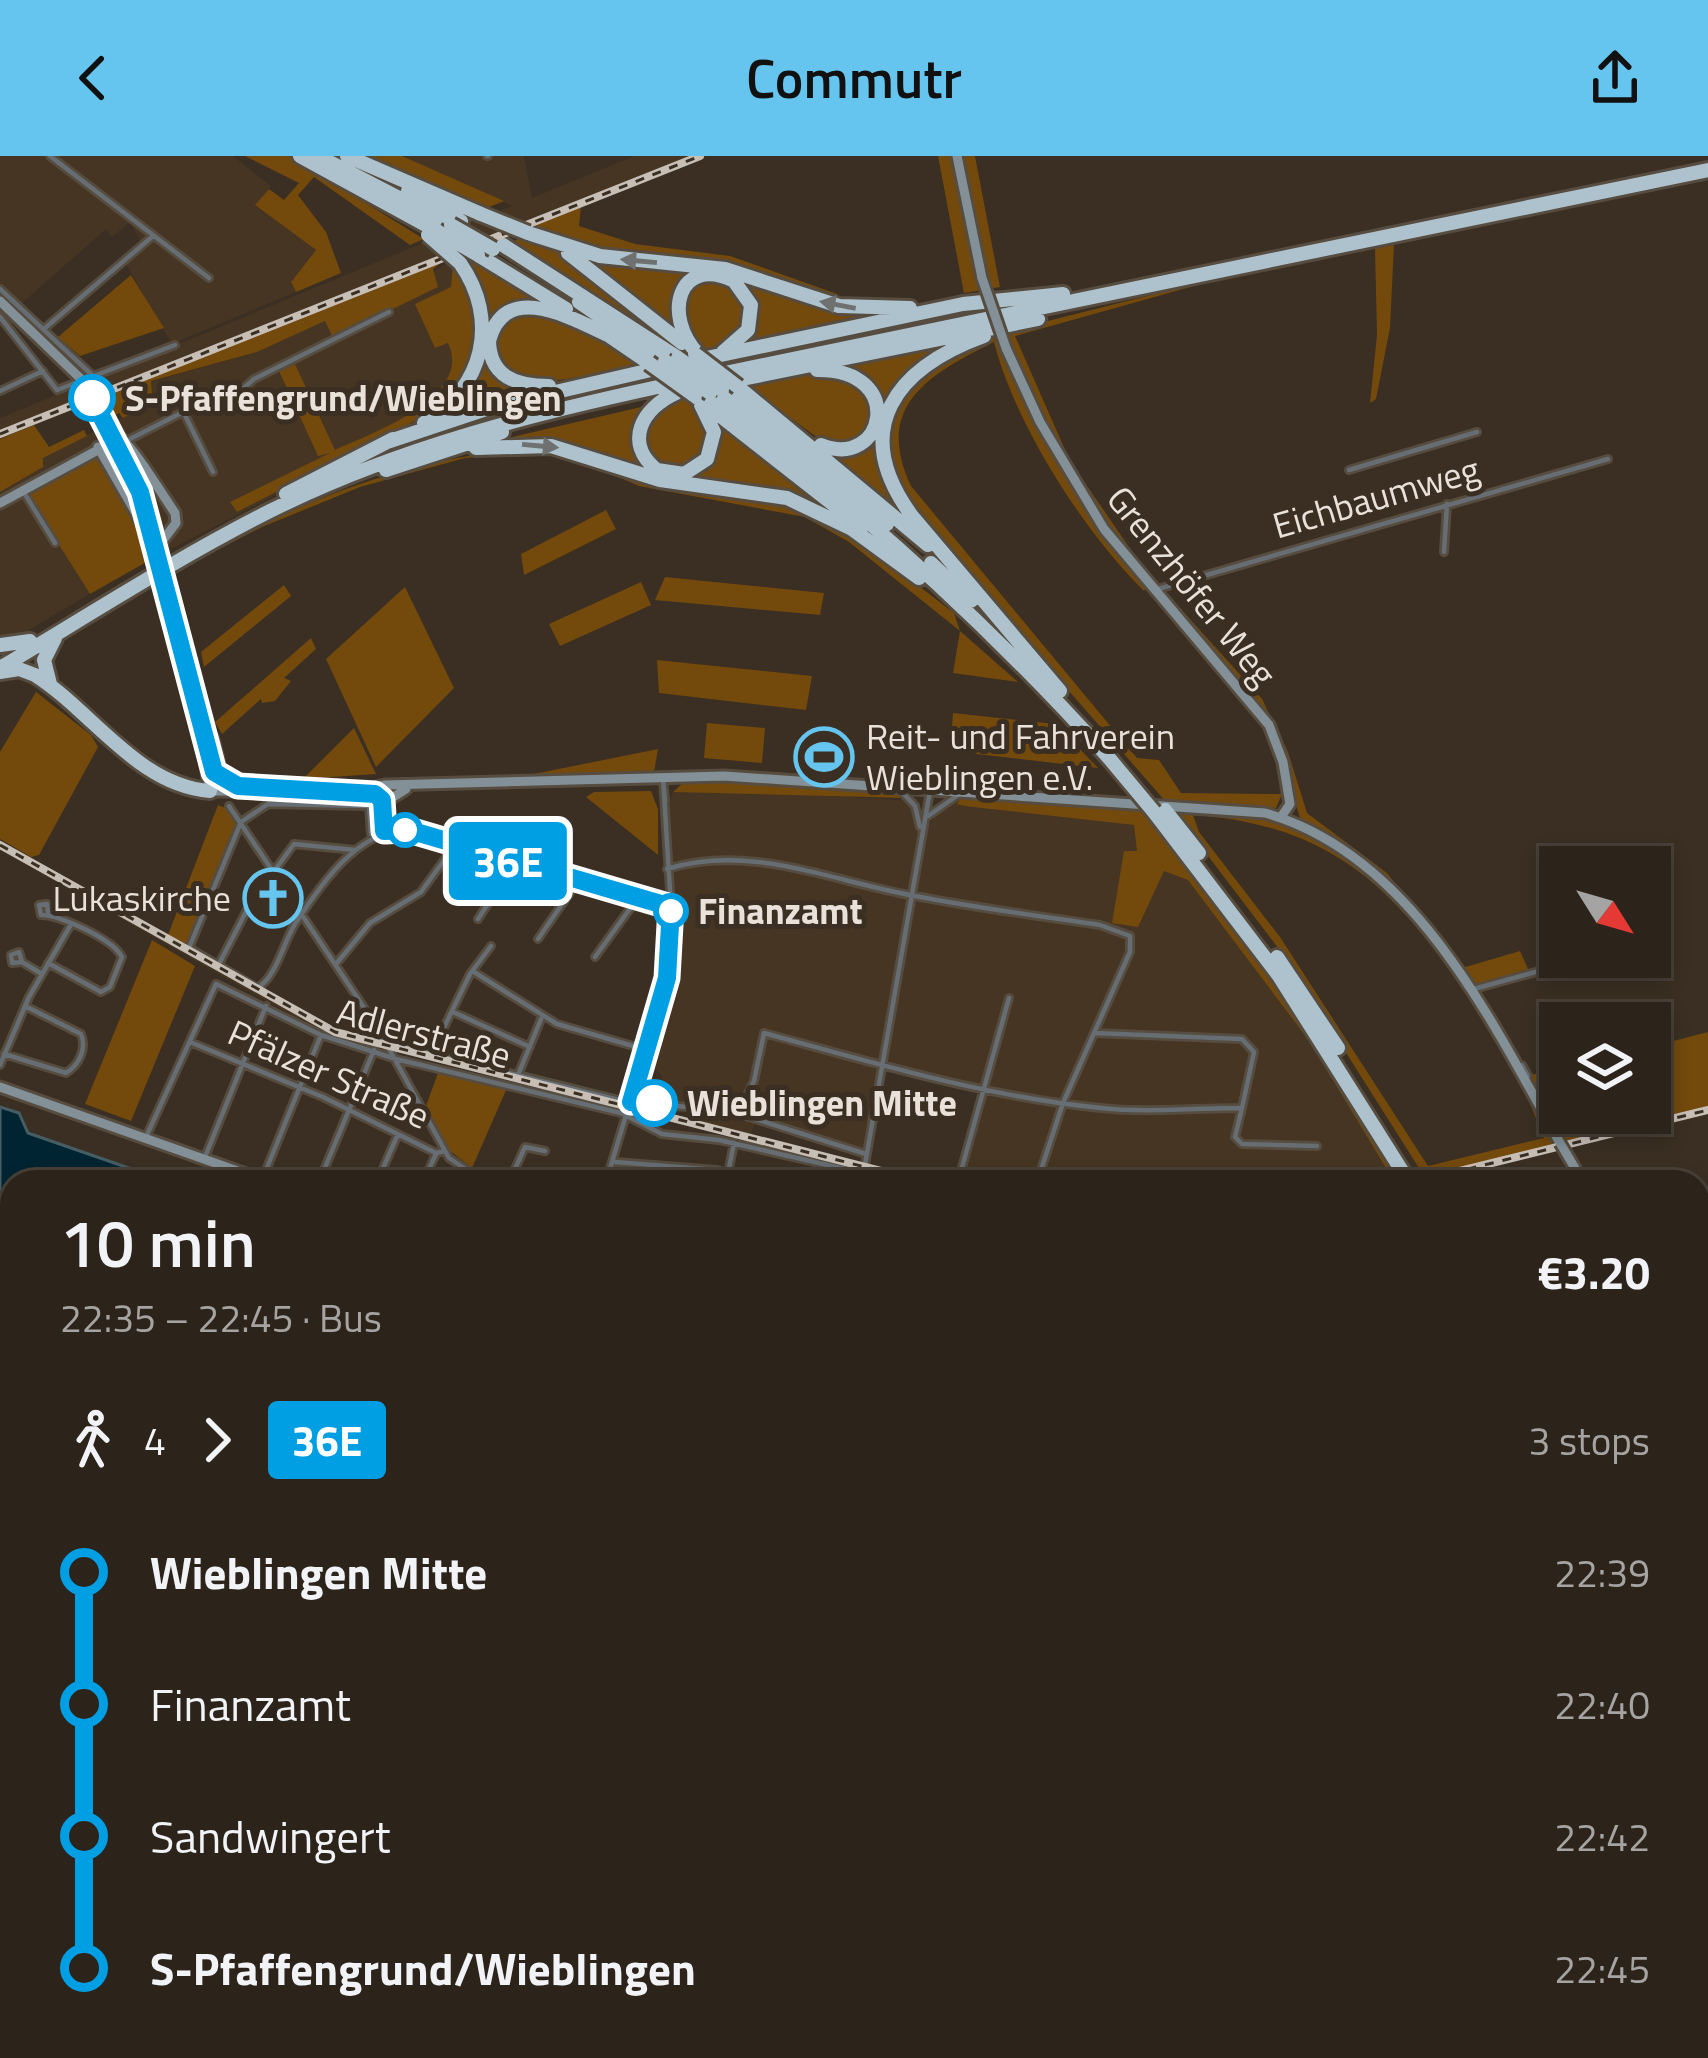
<!DOCTYPE html>
<html lang="en">
<head>
<meta charset="utf-8">
<style>
	body { margin:0; font-family:"Titillium Web",sans-serif; background:#342b23; color:#f1f3f6; height:100vh; display:flex; flex-direction:column; font-size:45px; white-space:nowrap }
	* { box-sizing:border-box; margin:0 }
	p { font-size:39px; color:#a6a4a2 }
	.icon { flex:none; width:66px; height:66px; fill:none; stroke:currentColor; stroke-width:2; stroke-linecap:round; stroke-linejoin:round }
	.map { position:relative; flex:1; overflow:hidden }
	.sheet { position:absolute; left:0px; top:1014px; width:1710px; height:888px; display:flex; flex-direction:column; background:#2c231a; border-radius:36px 36px 0 0; box-shadow:0 6px 18px #0003,0 0 0 3px #484039 }
	.sheet>* { flex:none }
	.badge { padding:0 24px; border-radius:9px; font-size:42px; line-height:78px }
	.needle { width:78px; rotate:127deg }
	.fabs { position:absolute; left:1539px; top:690px; display:grid; gap:24px }
	.fabs a { display:grid; place-items:center; width:132px; height:132px; border-radius:0px; background:#2c231a; box-shadow:0 6px 18px #0003,0 0 0 3px #484039; font-size:60px }
	.map>.badge { position:absolute; translate:-50% -50%; box-shadow:0 0 0 6px #fff }
	.legs { display:flex; align-items:center; gap:18px; height:132px; padding:0 60px; font-size:39px }
	.legs p { margin-inline-start:auto }
	.head { display:flex; align-items:center; justify-content:space-between; height:204px; padding:0 60px }
	h1 { font-size:66px; font-weight:600; line-height:90px }
	ul { padding:0 60px; list-style:none }
	li { display:flex; align-items:center; gap:42px; height:132px; font-size:45px }
	li i { display:grid; place-items:center; width:18px; height:100%; margin:0 15px; background:currentColor }
	li i::after { content:''; width:30px; height:30px; margin:-15px; border:9px solid; border-radius:50%; background:#2c231a }
	li p { margin-inline-start:auto }
	li:first-child i { background:linear-gradient(#0000 50%,currentColor 0) }
	li:last-child i { background:linear-gradient(currentColor 50%,#0000 0) }
	header { display:flex; justify-content:space-between; align-items:center; height:156px; padding:0 60px; background:#65c5ef; color:#111; font-size:54px; font-weight:600 }
	.map>svg:first-child { display:block }
</style>
</head>
<body>
<header><svg class="icon" aria-label="back" viewBox="0 0 24 24"><path d="M15 5l-7 7 7 7"/></svg>Commutr<svg class="icon" aria-label="share" viewBox="0 0 24 24"><path d="M12 15V3M7 8l5-5 5 5M5 13v7h14v-7"/></svg></header>
<div class="map">
<svg width="1708" height="1902" viewBox="0 0 1708 1902">
	<rect width="100%" height="100%" fill="#3a2f22"/>
	<path fill="#453522" d="M0,0H233L271,30L256,50L316,94L291,126L296,136L172,188L125,106L143,90L130,66L112,81L106,73L21,148L0,153Z
		M402,0H524L532,42L634,0H706L0,283V262L512,50Z
		M450,105L479,184L413,268L150,404L123,336L28,337L90,438L27,475L0,482V336L42,311V302L144,250L150,226L257,196L325,165L334,181Z
		M746,635L902,644L929,669L942,650L960,643L1141,651L1310,886L1393,1023L960,1026L984,934L884,914L868,998L756,963L751,979L700,965L703,953L648,950L654,927L659,929L662,920L654,912L669,749L663,706L670,644L673,636Z
		M0,687L305,861L384,888L387,894L318,874L0,694Z
		M0,1567L12,1569V1781L0,1778Z"/>
	<path fill="#73490c" d="M245,0H289L424,83L410,89L314,21L298,39L326,76L341,117L296,136L291,126L316,94L255,49L269,33L284,44L299,27Z
		M358,0H402L504,45L482,54Z
		M938,0H975L1000,131L964,137Z
		M581,50L579,70L635,88L730,100L837,138L842,154L911,155L707,198L609,119L530,69Z
		M525,80L582,108L692,199L510,87Z
		M1394,89L1390,172L1376,243L1370,247L1377,179L1375,92Z
		M447,102L433,113L438,131L333,182L325,165L257,196L151,225L152,237L142,243L145,250L123,262L119,257L109,263L101,248L102,240L139,223Z
		M477,103L644,211L540,227L544,233L435,265L484,196L464,107Z
		M453,108L471,132L480,169L470,214L440,252L237,356L230,346L330,297L318,300L279,215L295,208L335,294C370,278 474,241 448,187L435,192L415,148L451,131Z
		M1262,111L1015,180L1070,305L1155,429C1092,351 1040,271 1004,176Z
		M131,119L164,172L80,200L58,181Z
		M997,179C1039,269 1082,354 1146,431L1144,435C1083,375 1015,268 994,186C930,218 873,249 911,330L1137,602L1159,604L1181,637L1282,638L1276,652L1166,646L922,367C913,352 897,335 892,319C867,245 938,200 997,179Z
		M953,183L902,224L879,285L917,372L826,295V288L743,227L816,218L817,211Z
		M684,241L704,259L848,365L809,345L674,323L584,294L486,287Z
		M34,269L49,291L84,274L87,280L43,302V311L0,336V283Z
		M535,292L786,345L834,365L954,457L960,475L1018,526L953,517L960,475L849,386L805,361L639,330L584,306L538,296L465,302L360,331L262,371L172,417C286,350 402,301 535,292Z
		M98,300L123,336L150,404L90,438L27,338Z
		M606,354L616,373L524,419L521,398Z
		M665,421L824,437L820,459L655,444Z
		M641,426L651,449L560,490L549,468Z
		M284,429L291,440L204,511L201,496Z
		M405,431L454,532L376,611L326,503Z
		M1161,439L1171,442L1262,543L1288,596L1307,657L1387,717L1462,812L1520,795L1529,815L1474,830L1434,782L1345,691L1300,662L1273,572L1260,551Z
		M311,482L316,493L284,522L291,525L275,545L262,547L261,543L222,578L215,566Z
		M657,504L812,520L806,554L659,537Z
		M36,536L91,579L98,591L39,699L31,701L0,683V596Z
		M953,557L1056,568L1098,612L950,595Z
		M707,567L765,572L762,607L704,602Z
		M354,572L376,618L303,623Z
		M808,578L846,585L840,623L801,616Z
		M658,593L654,616L514,622Z
		M758,624L892,635L905,642L673,636L685,625Z
		M651,635L658,653V699L586,641L594,636Z
		M960,643L1141,651C1244,764 1325,894 1401,1026H1377L1392,1022L1310,886L1188,724L1164,715L1138,771L1112,767L1124,695H1137L1134,669L965,650L957,648Z
		M218,649L233,655L240,666L188,789L168,779Z
		M1170,650C1197,653 1227,652 1254,658C1335,674 1431,758 1462,832C1391,727 1325,668 1193,659L1199,676L1280,781L1428,1010L1544,982L1526,938L1467,838L1558,990L1424,1020L1288,805Z
		M152,784L195,810L131,965L85,948Z
		M1708,876V951L1564,988L1527,920L1560,912V957H1650V891Z
		M439,914L507,932L472,1012L450,995L426,950Z
		M0,1149L12,1154V1302L2,1327Z
		M5,1334L12,1336V1566L0,1564V1336Z
		M1698,1872H1708V1902H1403L1405,1890H1698Z"/>
	<path fill="#002432" stroke="#465d64" stroke-width="3" d="M0,951L19,957L28,977L169,1026H12V1071L0,1068Z"/>
	<g fill="none" stroke-linecap="round" stroke-linejoin="round">
		<defs>
			<path id="street" d="M50,0L209,122
				M487,0H488
				M0,133L92,219
				M0,161L57,234L175,189
				M45,172L153,80
				M0,235L43,215
				M183,255L213,316
				M128,284L189,253L230,244L254,223L389,156
				M1349,314L1477,276
				M23,335L55,387
				M1444,396L1447,348
				M1158,433L1608,303
				M203,583L215,581L224,617
				M663,622L665,645
				M901,635L915,650L920,671
				M389,644V674
				M382,645L384,675
				M229,650L377,871L449,1002L485,1026
				M928,660L958,639
				M241,666L189,792L257,832C276,822 283,787 295,768C321,728 358,673 409,674L671,751
				M241,666L268,648L369,650L371,678
				M667,713C751,687 834,726 915,740C977,752 1039,760 1100,769L1130,780V796L1063,947L1037,1026
				M478,763L514,708
				M538,783L578,725
				M595,801L637,743
				M22,806L19,796L11,799L12,807L22,806L42,818
				M48,807L101,836L110,831L122,801C113,783 58,758 41,759L39,749L47,748L48,757
				M219,808L250,748L294,688L355,694
				M336,808L370,767L421,736L455,689
				M474,816L557,868L647,894
				M1474,833L1561,809
				M453,856L530,891
				M190,886L323,941L436,997L445,995
				M387,887L623,945L730,955L866,998
				M4,898L66,917C79,909 87,893 81,878L25,850
				M431,898L470,818L491,790
				M0,909L29,841L70,770
				M1522,909L1528,920
				M518,919L541,863
				M1242,952L1235,981L1242,988L1317,990
				M738,958L754,925L764,877C874,907 987,941 1101,952C1147,957 1195,952 1242,952L1254,896L1242,883L1094,877
				M146,981L216,828L321,879L396,903L621,957L662,978L719,984L901,1026
				M205,1001L266,850
				M615,1006L717,1014L757,1026
				M728,1017L734,987
				M262,1024L321,879
				M319,1026L374,894
				M377,1026L398,978
				M423,1026L436,998
				M509,1026L525,991L545,995
				M606,1026L667,822L671,751L663,622
				M714,1026L717,1014
				M862,1026L930,635
				M958,1026L1009,842
				M1698,1254L1708,1252
				M1698,1268L1707,1314
				M0,1331L12,1333"/>
			<path id="secondary" d="M957,0L982,122
				M0,145L82,224
				M1006,192L1040,266L1104,373L1269,569L1283,606L1290,648L1281,661
				M98,291L156,392
				M118,291L155,386
				M0,347L120,282C130,286 164,341 175,357
				M157,392L176,367L175,357
				M167,429L195,541L210,635
				M207,600L214,616L210,635
				M214,616L238,630
				M210,635H358L385,629L724,620L1265,657C1412,698 1491,864 1560,987
				M369,637L387,645L406,633
				M0,931L269,1026
				M1566,997L1583,1026
				M1698,1137L1708,1133"/>
			<path id="highway" d="M300,0L437,75
				M318,0L451,69
				M347,0L481,58
				M408,35L461,65
				M531,78L600,100L725,113L839,150L910,152
				M503,89L678,202
				M568,97L682,187
				M478,99L566,153
				M579,146L665,205
				M605,177L649,207
				M984,180C896,212 848,273 912,360L1060,535
				M698,198C662,160 678,98 734,125L751,149L748,174L723,196
				M697,204L963,148L1063,138
				M817,214C908,213 885,315 821,289
				M715,219L1708,14
				M722,227L1038,163
				M549,230C516,230 490,221 489,185C505,123 573,163 610,180
				M738,231L928,389
				M722,234L887,368
				M676,237C642,252 623,287 657,314L684,318L707,303L714,276L701,249
				M710,237C854,347 988,467 1109,602
				M695,240L862,371
				M424,267C484,232 500,164 460,107
				M390,285L495,250L664,211
				M476,292L551,290L660,324L787,342L852,373L919,422
				M386,314L502,276
				M286,338L393,283
				M931,407L971,445
				M0,489L30,485
				M0,512C89,459 177,402 270,355C401,290 539,256 681,226
				M0,516L19,513L35,519C92,555 138,630 210,635
				M50,528L44,504L55,482
				M1165,654L1199,697
				M1154,656L1279,820L1409,1026
				M1277,801L1338,892
				M1698,1524L1708,1540
				M1698,1541L1708,1556"/>
		</defs>
		<use href="#street" stroke="#564c3f" stroke-width="10"/>
		<use href="#secondary" stroke="#564c3f" stroke-width="15"/>
		<use href="#highway" stroke="#564c3f" stroke-width="20"/>
		<use href="#street" stroke="#666e73" stroke-width="4.5"/>
		<use href="#secondary" stroke="#839097" stroke-width="9"/>
		<use href="#highway" stroke="#adc2cd" stroke-width="14"/>
		<defs>
			<path id="rail" d="M0,278L700,0
				M0,689L335,876L924,1026
				M1415,1026L1708,954"/>
		</defs>
		<use href="#rail" stroke="#c7beb5" stroke-width="8"/>
		<use href="#rail" stroke="#3a2f22" stroke-width="3" stroke-dasharray="9" stroke-linecap="butt"/>
		<defs>
			<path id="secondary-bridge" d="M982,122L1006,192
				M82,224L97,252
				M103,263L118,291
				M157,395L167,429
				M1560,987L1566,997"/>
			<path id="highway-bridge" d="M481,58L528,77
				M451,69L493,93
				M437,75L478,99
				M428,79L460,107
				M695,198L738,231
				M678,202L722,234
				M665,205L710,237
				M649,207L695,240
				M1109,602L1154,656
				M1417,1021L1420,1026"/>
		</defs>
		<use href="#secondary-bridge" stroke="#564c3f" stroke-width="15" stroke-linecap="butt"/>
		<use href="#highway-bridge" stroke="#564c3f" stroke-width="20" stroke-linecap="butt"/>
		<use href="#secondary-bridge" stroke="#839097" stroke-width="9"/>
		<use href="#highway-bridge" stroke="#adc2cd" stroke-width="14"/>
	</g>
	<defs><path id="oneway-solid" d="M-6-.8H1V-3.2L6.5 0L1 3.2V.8H-6Z" transform="scale(3)"/></defs>
	<g fill="#6e716f">
		<use href="#oneway-solid" transform="translate(639 105) rotate(-175)"/>
		<use href="#oneway-solid" transform="translate(838 149) rotate(-169)"/>
		<use href="#oneway-solid" transform="translate(540 290) rotate(5)"/>
	</g>
	<g fill="none" stroke-linecap="round" stroke-linejoin="round">
		<defs>
			<path id="line-1" d="M92,242L140,336L214,616L238,630L375,638L382,644L384,675L409,674L671,751L667,822L631,946L654,947"/>
		</defs>
		<use href="#line-1" stroke="#fff" stroke-width="27"/>
		<use href="#line-1" stroke="#009ee2" stroke-width="18"/>
	</g>
	<defs>
		<symbol id="stadium-ring" viewBox="-11 -11 22 22"><circle r="9.5" fill="#3a2f22" stroke="#65c5ef" stroke-width="1.5"/><path d="M0-5a6.5 5 0 1 0 0 10a6.5 5 0 1 0 0-10ZM-3.5-1.8h7v3.6h-7Z" fill="#65c5ef"/></symbol>
		<symbol id="church-ring" viewBox="-11 -11 22 22"><circle r="9.5" fill="#3a2f22" stroke="#65c5ef" stroke-width="1.5"/><path d="M-1.2-6h2.4v3.5h3.3v2.4h-3.3V6h-2.4V-.1h-3.3v-2.4h3.3Z" fill="#65c5ef"/></symbol>
	</defs>
	<g fill-rule="evenodd">
		<use href="#stadium-ring" x="791" y="568" width="66" height="66"/>
		<use href="#church-ring" x="240" y="709" width="66" height="66"/>
	</g>
	<g fill="#fff" stroke="#009ee2" stroke-width="6">
		<circle cx="92" cy="242" r="21"/>
		<circle cx="405" cy="674" r="15"/>
		<circle cx="671" cy="755" r="15"/>
		<circle cx="654" cy="947" r="21"/>
	</g>
	<g text-anchor="middle" stroke-width="10" stroke-linejoin="round" paint-order="stroke">
		<g font-size="36" font-weight="bold" fill="#eae2da" stroke="#3a2f22" text-anchor="start">
			<text x="125" y="255">S-Pfaffengrund/Wieblingen</text>
			<text x="698" y="768">Finanzamt</text>
			<text x="687" y="960">Wieblingen Mitte</text>
		</g>
		<g font-size="36" fill="#eae2da" stroke="#3a2f22">
			<text transform="translate(1376 341) rotate(-16)" y="13">Eichbaumweg</text>
			<text transform="translate(1192 430) rotate(51)" y="13">Grenzhöfer Weg</text>
			<text transform="translate(424 877) rotate(15)" y="13">Adlerstraße</text>
			<text transform="translate(329 918) rotate(24)" y="13">Pfälzer Straße</text>
		</g>
		<g font-size="36" fill="#eae2da" stroke="#3a2f22" text-anchor="start">
			<text x="866" y="593">Reit- und Fahrverein<tspan x="866" dy="41">Wieblingen e.V.</tspan></text>
			<text x="231" y="755" text-anchor="end">Lukaskirche</text>
		</g>
	</g>
</svg>
<div class="fabs">
<a><svg class="needle" viewBox="-14 -14 28 28"><path d="M0-13l5 13h-10z" fill="#e53935"/><path d="M0 13l5-13h-10z" fill="#a6a4a2"/></svg></a>
<a><svg class="icon" aria-label="layers" viewBox="0 0 24 24"><path d="M12 4l9 5-9 5-9-5zM3 14l9 5 9-5"/></svg></a>
</div>
<b class="badge" style="left:508px;top:705px;background:#009ee2;color:#fff">36E</b>
<section class="sheet">
<div class="head"><div><h1>10 min</h1><p>22:35 – 22:45 · Bus</p></div><b>€3.20</b></div>
<div class="legs"><svg class="icon" aria-label="walk" viewBox="0 0 24 24"><circle cx="13" cy="4" r="2"/><path d="M13 8l-2 6 4 7M11 14l-3 7M7 12l3-4h3l4 4"/></svg>4<svg class="icon" aria-label="forward" viewBox="0 0 24 24"><path d="M9 5l7 7-7 7"/></svg><b class="badge" style="background:#009ee2;color:#fff">36E</b><p>3 stops</p></div>
<ul>
<li><i style="color:#009ee2"></i><b>Wieblingen Mitte</b><p>22:39</p></li>
<li><i style="color:#009ee2"></i><span>Finanzamt</span><p>22:40</p></li>
<li><i style="color:#009ee2"></i><span>Sandwingert</span><p>22:42</p></li>
<li><i style="color:#009ee2"></i><b>S-Pfaffengrund/Wieblingen</b><p>22:45</p></li>
</ul>
</section>
</div>
</body>
</html>
